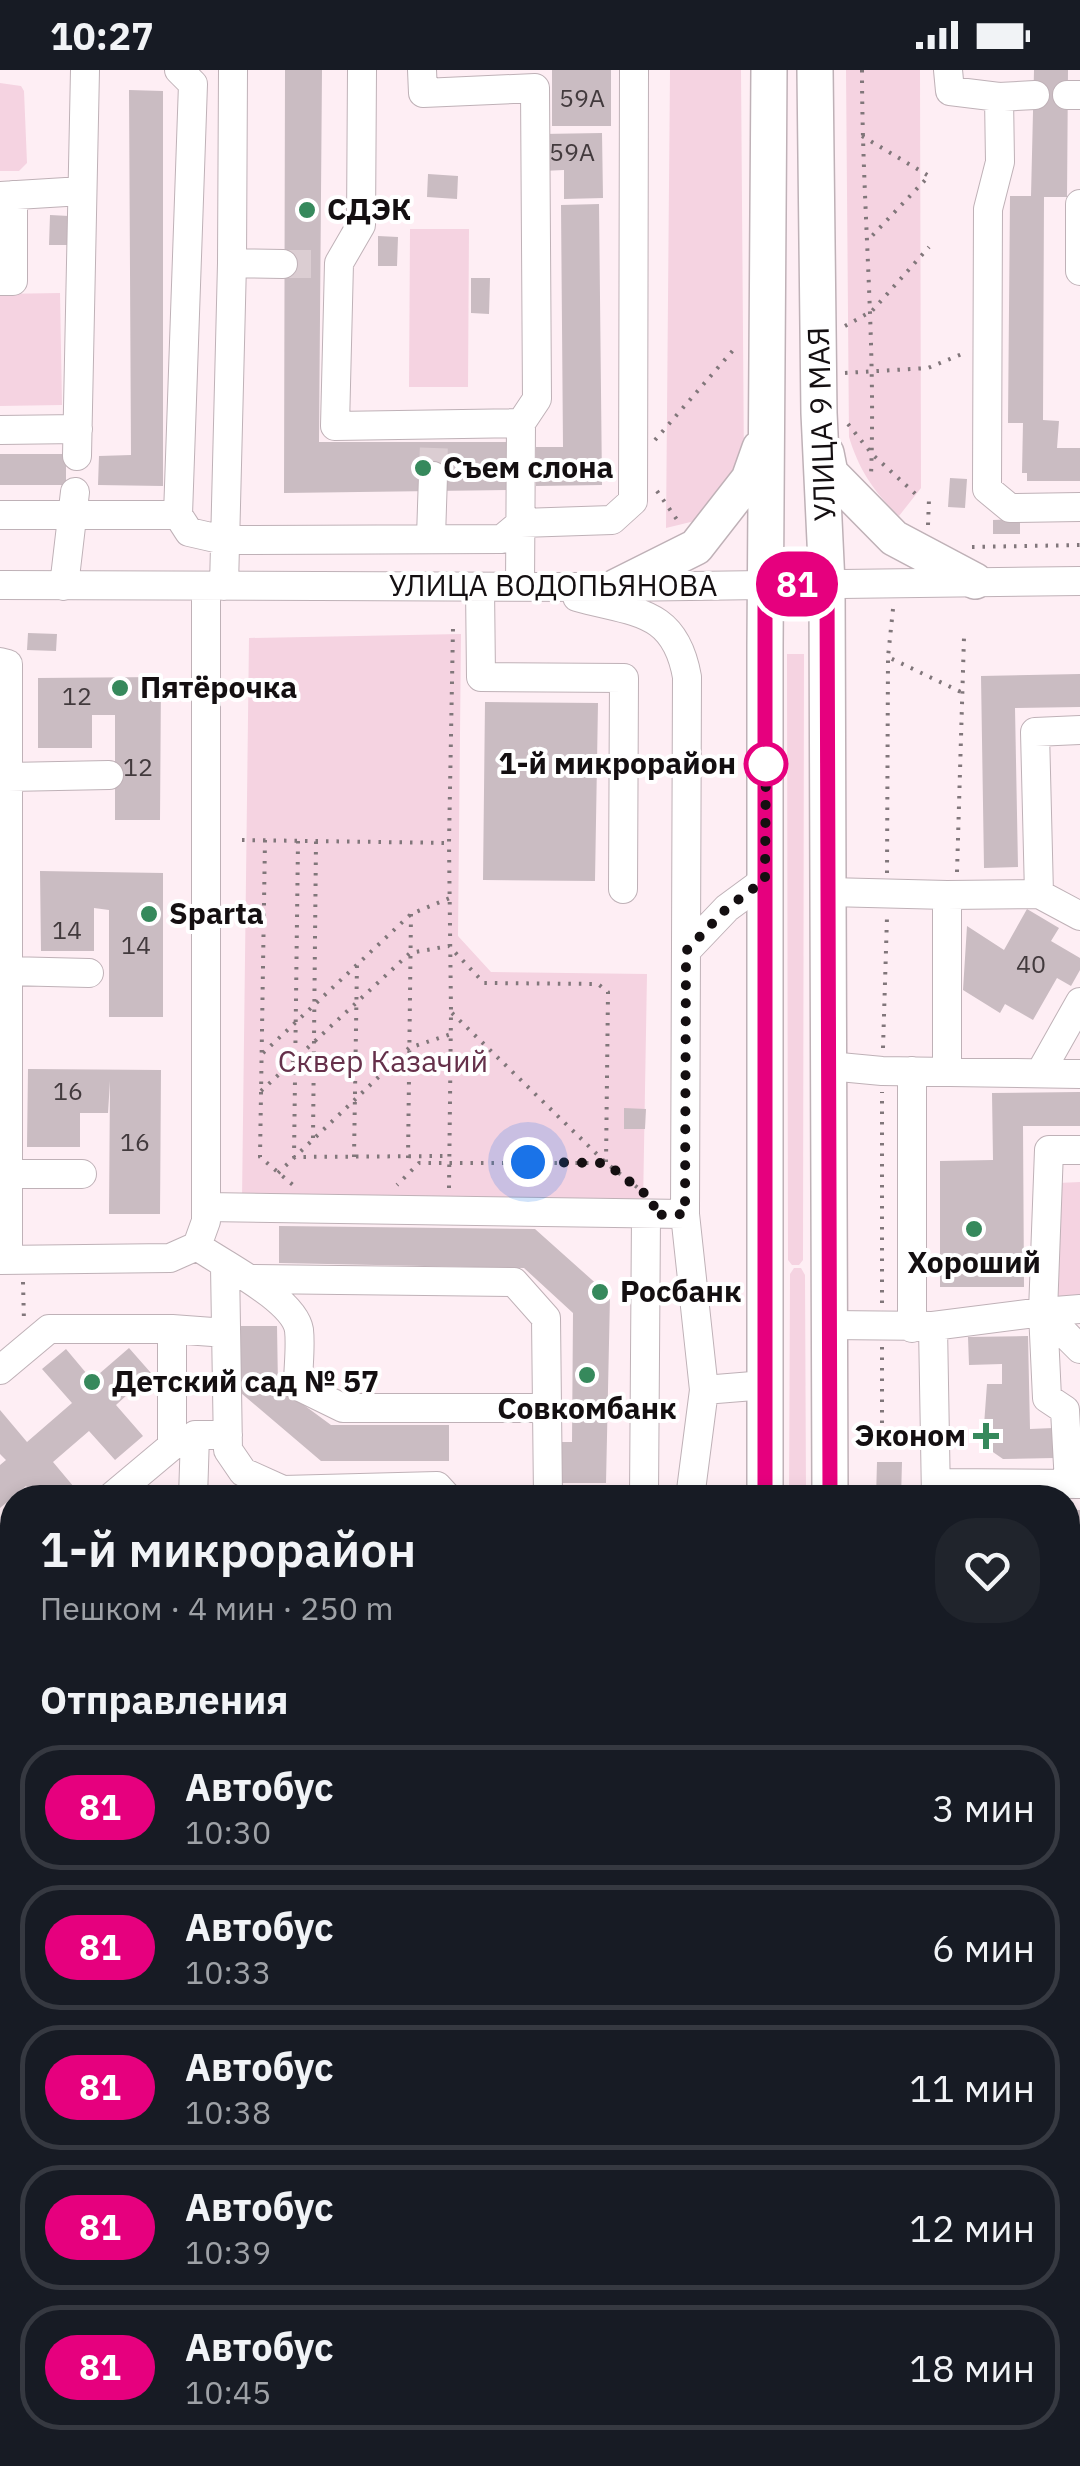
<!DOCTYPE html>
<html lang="ru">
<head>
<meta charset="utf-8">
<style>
	body { margin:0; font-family:"IBM Plex Sans",sans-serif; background:#20242c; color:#f1f3f6; height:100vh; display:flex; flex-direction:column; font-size:38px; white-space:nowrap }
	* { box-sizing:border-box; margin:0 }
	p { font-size:32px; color:#9ea1a6 }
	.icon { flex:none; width:55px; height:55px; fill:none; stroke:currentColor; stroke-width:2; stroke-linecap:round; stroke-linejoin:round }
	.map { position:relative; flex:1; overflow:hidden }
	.sheet { position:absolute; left:0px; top:1415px; width:1080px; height:982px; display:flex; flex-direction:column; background:#171b24; border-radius:40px 40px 0 0; box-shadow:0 5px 15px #0003 }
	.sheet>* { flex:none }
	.badge { padding:0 20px; border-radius:32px; font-size:35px; line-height:65px }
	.you { position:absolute; width:50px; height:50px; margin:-25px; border:8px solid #fff; border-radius:50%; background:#1a73e8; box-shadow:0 0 0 15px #1a73e833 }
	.map>.badge { position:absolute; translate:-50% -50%; box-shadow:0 0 0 5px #fff }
	h2 { padding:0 40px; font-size:38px; line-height:90px }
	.round { display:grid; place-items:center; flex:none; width:105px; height:105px; border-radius:40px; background:#20242c }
	.head { display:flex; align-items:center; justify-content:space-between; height:170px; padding:0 40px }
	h1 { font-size:48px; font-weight:600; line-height:75px }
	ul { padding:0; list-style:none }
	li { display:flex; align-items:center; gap:30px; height:125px; margin:0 20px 15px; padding:0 20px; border:5px solid #363941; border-radius:40px }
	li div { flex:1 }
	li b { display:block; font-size:38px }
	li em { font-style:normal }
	li .badge { min-width:110px; font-weight:700; text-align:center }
	.status { display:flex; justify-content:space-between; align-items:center; height:70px; padding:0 50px; background:#171b24; direction:ltr }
	.status svg { height:28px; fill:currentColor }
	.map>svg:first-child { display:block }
</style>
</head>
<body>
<div class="status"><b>10:27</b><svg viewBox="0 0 49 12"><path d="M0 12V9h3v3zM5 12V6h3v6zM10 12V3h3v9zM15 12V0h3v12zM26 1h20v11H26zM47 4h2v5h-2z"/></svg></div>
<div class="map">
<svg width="1080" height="2396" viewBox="0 0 1080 2396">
	<rect width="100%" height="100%" fill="#feeef4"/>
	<path fill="#f5d3e1" d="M670,0H741L744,397L703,449L666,458Z
		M846,0H920L921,418L899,446C874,422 859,400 849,367Z
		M0,13L21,16L24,21L27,93L19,101H0Z
		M410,159H469L468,317H409Z
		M60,223L62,335L0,336V224Z
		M461,564L458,866L491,902L647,904L643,1136L242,1130L249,568Z
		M787,584H804L803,1190L799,1195H792L788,1190Z
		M1080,1112V1228L1055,1229L1058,1113Z
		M794,1198H801L805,1205L806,1427H789L790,1204Z"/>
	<path fill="#cabcc2" d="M285,0H322L319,372H509L508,420L284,423Z
		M552,0H611V56H552Z
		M1034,0H1068L1067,127H1044L1043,350L1059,351L1057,378H1080V411H1027V403H1022L1023,353H1008L1010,126H1031Z
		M129,20L163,21V416L98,415L99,386L131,385Z
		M602,63L603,128L564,129V100L542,101V64Z
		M428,104L458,106L457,129L427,127Z
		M599,134L602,415L536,416V377H563L561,135Z
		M50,145L69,146L68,175H49Z
		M378,166L398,167L397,196H378Z
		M471,208H490L489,244L471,243Z
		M0,384H66V415H0Z
		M950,408L967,409L965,438L948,437Z
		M1020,449V464H993V450Z
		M28,563L57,564L56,581L27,580Z
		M1080,604V637L1015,638L1018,797L984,798L981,606Z
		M161,607L160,750H115V645H92V678H38V608Z
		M485,632L598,633L595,811L483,810Z
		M40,801L163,803V947H109V840L94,838V881H41Z
		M1027,839L1059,858L1051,871L1080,888V900L1071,916L1057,908L1033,950L1005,934L1000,943L963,920L967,856L1004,880Z
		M28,999L161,1000L160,1144H109L110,1011L108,1043H80V1077H27Z
		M1080,1022V1056H1023L1024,1217H940V1091L993,1090L992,1023Z
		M624,1038L646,1039L645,1059H624Z
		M279,1156L535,1159L610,1226L606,1413H557V1372H572L573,1243L524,1198L279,1193Z
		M241,1256H277L278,1316L331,1355H449V1391H321L241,1323Z
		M1028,1266L1030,1359L1053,1358L1054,1388L1003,1389L990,1380L983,1369L987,1314H1002V1294L969,1295L968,1267Z
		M129,1278L151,1303L116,1335L143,1366L115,1390L89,1361L53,1392L79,1423L74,1428H36L26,1416L0,1438V1395L6,1390L0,1384V1340L27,1372L72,1333L42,1299L66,1279L92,1310Z
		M877,1392H902L901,1428H876Z
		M1068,1440H1080V1474H1068Z
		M1068,2309H1080V2343H1068Z
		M0,2380H12V2385H17V2396H0Z
		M1030,2385H1064V2396H1030Z"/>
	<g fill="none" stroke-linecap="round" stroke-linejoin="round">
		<path stroke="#dbcdd2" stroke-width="28" stroke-dasharray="28 14" stroke-linecap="butt" d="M283,194H319
			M433,406L434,372"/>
		<defs>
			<path id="minor" d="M179,0L193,14L178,445L189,462L224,470L502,469L521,453L612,450L633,431L634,0
				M362,0L361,155L339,193L335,356L521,353
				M422,0L423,23L535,18L537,329L521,353L520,517
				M948,0L950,21L999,27L1000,92L988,139L987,419L1010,438L1080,437
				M1067,25H1080
				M999,27L1035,25
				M0,126L82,121
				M1080,134V201
				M232,193L283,194
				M0,211H13V125
				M0,360L78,359
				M77,386L85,0
				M0,445H178
				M431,467L433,406
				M0,515L616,517L1080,511
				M64,516L75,422
				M224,516L232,193L233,0
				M480,517L481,607L624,608L623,819
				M577,527C635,543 675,539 687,607L685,1144L704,1320L690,1428
				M0,592L8,594V1190
				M8,707L109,705
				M829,822L947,825V1000
				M1039,824L1035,662L1080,660
				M947,825L1039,824L1080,846
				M686,881L727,838L765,810
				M8,901L89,903
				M829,996L882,1001L1080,1004
				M1040,1003L1080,932
				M9,1104H82
				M206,1137L685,1144
				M197,1176C222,1194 294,1229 299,1260C301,1277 298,1298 298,1316L343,1338H546
				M0,1190L170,1188L197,1176L206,1151V516
				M225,1196L228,1380L243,1402L283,1420L437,1416L448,1428
				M254,1209L514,1212L546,1248L548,1428
				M1043,1242L1080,1239
				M830,1255L933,1256L1043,1242L1080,1279
				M933,1256L936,1428
				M912,1258V1001
				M172,1259L226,1263
				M0,1300L49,1259H172V1376L110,1428
				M704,1320L765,1315
				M936,1413L1080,1414
				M1069,1414L1065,1340L1047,1328L1043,1242L1049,1080H1080
				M193,1428L195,1365H228
				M644,1428L646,1145
				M0,1468H12
				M1068,1502H1080
				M1068,1684L1080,1695
				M1068,1969L1072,1860
				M1068,2212H1080
				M0,2214H12
				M1068,2371L1080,2365
				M460,2385L462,2396
				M52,2396L58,2385
				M916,2396V2385
				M960,2396V2385"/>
			<path id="major" d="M815,0L819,343L827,514L830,1428
				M826,383L830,403L894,468L975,511
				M616,517L696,477L749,409L760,378
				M765,1428V575L769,0
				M760,2385L761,2396
				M828,2385V2396"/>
		</defs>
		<use href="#minor" stroke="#bfb1b7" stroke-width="30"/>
		<use href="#major" stroke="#bfb1b7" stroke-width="38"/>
		<path stroke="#80767a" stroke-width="4" stroke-dasharray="2.5 8" stroke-linecap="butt" d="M862,0C862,135 876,270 871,406
			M862,66L929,106L869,169
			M845,256L872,241L929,177
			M845,303L928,298L967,282
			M848,354L872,384L921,429
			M655,370L735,278
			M657,421L680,454
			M928,455L929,429
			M972,477L1080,475
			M893,539L888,587L961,622
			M242,770L449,773
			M265,770L260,1087L293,1115
			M298,771L294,1087L447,1086
			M957,802L964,567
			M887,803L888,587
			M452,943L606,1093L642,1121
			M883,978L887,847
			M263,983L411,844L450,828
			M261,1021L410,883L449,876L484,913L598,914L608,922L606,1093H419L397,1115
			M313,1068L316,771
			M354,1087L357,894
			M408,1088L411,844
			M278,1103L409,978L451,964
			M449,1118L451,942L449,773L453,558
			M23,1212L24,1252
			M882,1233V1022
			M882,1277V1381
			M0,1943L12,1941
			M883,2396L885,2385"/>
		<use href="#minor" stroke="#fff" stroke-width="28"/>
		<use href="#major" stroke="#fff" stroke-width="35"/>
	</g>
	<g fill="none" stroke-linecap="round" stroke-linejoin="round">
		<defs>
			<path id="line" d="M765,1428V515L827,514L830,1428"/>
		</defs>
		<use href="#line" stroke="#fff" stroke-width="22"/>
		<use href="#line" stroke="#e6007e" stroke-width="15"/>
		<path stroke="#140f11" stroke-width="10" stroke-dasharray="0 18" d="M528,1092L606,1093L654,1131L653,1145L685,1144L686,881L727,838L765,810L766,679V694"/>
	</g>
	<g fill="#36895c" stroke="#fff" stroke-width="4">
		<circle cx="307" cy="140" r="10"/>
		<circle cx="423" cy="398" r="10"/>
		<circle cx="120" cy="618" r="10"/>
		<circle cx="149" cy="844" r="10"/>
		<circle cx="974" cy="1159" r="10"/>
		<circle cx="600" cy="1222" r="10"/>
		<circle cx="587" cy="1305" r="10"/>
		<circle cx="92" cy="1312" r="10"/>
		<path d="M981 1351h10v10h10v10h-10v10h-10v-10h-10v-10h10z"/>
	</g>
	<circle fill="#fff" stroke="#e6007e" stroke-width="5" cx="766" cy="694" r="20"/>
	<g text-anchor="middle" stroke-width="8" stroke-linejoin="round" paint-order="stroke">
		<g font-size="25" fill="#423a3d">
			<text x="582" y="37">59А</text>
			<text x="572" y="91">59А</text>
			<text x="77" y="635">12</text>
			<text x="138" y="706">12</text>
			<text x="67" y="869">14</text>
			<text x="136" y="884">14</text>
			<text x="1031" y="903">40</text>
			<text x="68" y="1030">16</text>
			<text x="135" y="1081">16</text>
		</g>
		<g font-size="30" font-weight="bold" fill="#140f11" stroke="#fff" text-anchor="start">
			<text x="327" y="150">СДЭК</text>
			<text x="443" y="408">Съем слона</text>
			<text x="140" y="628">Пятёрочка</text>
			<text x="169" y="854">Sparta</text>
			<text x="974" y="1203" text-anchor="middle">Хороший</text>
			<text x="620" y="1232">Росбанк</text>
			<text x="112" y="1322">Детский сад № 57</text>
			<text x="587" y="1349" text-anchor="middle">Совкомбанк</text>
			<text x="966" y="1376" text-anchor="end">Эконом</text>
		</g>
		<g font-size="30" fill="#140f11" stroke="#fff">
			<text transform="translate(822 354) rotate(-92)" y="10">УЛИЦА 9 МАЯ</text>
			<text x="553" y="526">УЛИЦА ВОДОПЬЯНОВА</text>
		</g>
		<g font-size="30" font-weight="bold" fill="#140f11" stroke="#fff" text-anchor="end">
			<text x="736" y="704">1-й микрорайон</text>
		</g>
		<g font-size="30" fill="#65304a" stroke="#fff">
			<text x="383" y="1002">Сквер Казачий</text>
		</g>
	</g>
</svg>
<div class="you" style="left:528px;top:1092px"></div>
<b class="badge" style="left:797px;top:514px;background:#e6007e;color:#fff">81</b>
<section class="sheet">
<div class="head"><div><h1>1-й микрорайон</h1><p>Пешком · 4 мин · 250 m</p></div><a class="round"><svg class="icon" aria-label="heart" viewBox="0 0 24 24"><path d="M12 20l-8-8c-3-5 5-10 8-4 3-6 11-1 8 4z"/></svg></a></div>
<h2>Отправления</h2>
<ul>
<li><span class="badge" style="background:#e6007e;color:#fff">81</span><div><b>Автобус</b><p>10:30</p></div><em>3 мин</em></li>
<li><span class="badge" style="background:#e6007e;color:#fff">81</span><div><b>Автобус</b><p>10:33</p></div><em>6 мин</em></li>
<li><span class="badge" style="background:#e6007e;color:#fff">81</span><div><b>Автобус</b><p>10:38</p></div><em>11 мин</em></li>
<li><span class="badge" style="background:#e6007e;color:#fff">81</span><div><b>Автобус</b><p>10:39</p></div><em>12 мин</em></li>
<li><span class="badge" style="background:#e6007e;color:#fff">81</span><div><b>Автобус</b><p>10:45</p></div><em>18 мин</em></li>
</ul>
</section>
</div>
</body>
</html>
